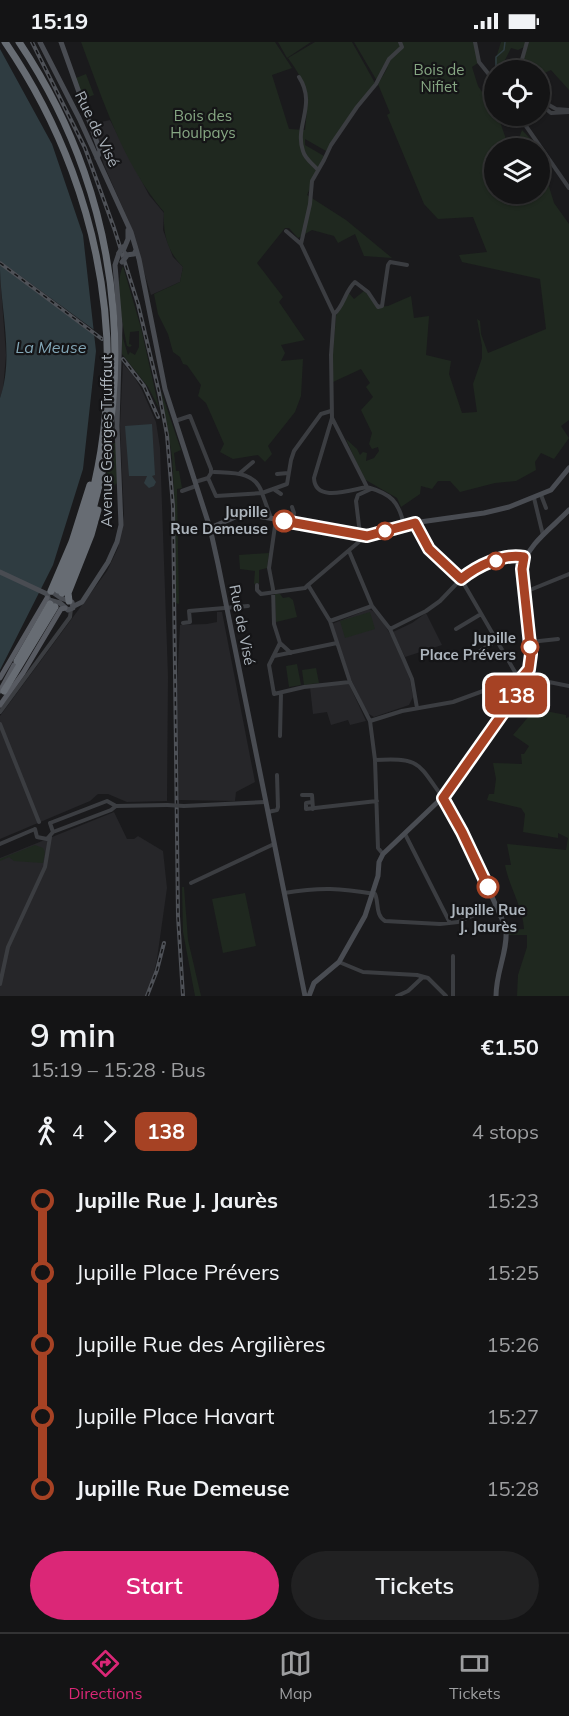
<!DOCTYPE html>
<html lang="en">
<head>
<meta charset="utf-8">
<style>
	body { margin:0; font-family:Mulish,sans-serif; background:#212122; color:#f1f3f6; height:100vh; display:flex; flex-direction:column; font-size:22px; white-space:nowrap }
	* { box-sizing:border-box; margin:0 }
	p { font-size:20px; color:#9d9ea0 }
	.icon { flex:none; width:33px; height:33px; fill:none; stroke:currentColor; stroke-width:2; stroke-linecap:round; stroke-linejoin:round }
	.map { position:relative; height:954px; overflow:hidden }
	.side { display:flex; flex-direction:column; background:#141415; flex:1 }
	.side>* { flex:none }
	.badge { padding:0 12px; border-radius:9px; font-size:21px; line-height:39px }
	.fabs { position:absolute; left:484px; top:18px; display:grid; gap:12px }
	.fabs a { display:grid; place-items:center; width:66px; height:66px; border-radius:50%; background:#141415; box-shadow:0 2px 4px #0004,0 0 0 2px #333334; font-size:30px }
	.map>.badge { position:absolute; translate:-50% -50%; box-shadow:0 0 0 3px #fff }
	.legs { display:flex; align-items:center; gap:9px; height:66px; padding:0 30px; font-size:20px }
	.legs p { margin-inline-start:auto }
	.overview { display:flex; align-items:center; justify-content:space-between; height:102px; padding:0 30px }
	h1 { font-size:33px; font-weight:600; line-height:45px }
	.action { display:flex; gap:12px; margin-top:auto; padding:12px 30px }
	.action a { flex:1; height:69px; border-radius:36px; background:#db2777; color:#fff; font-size:24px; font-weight:600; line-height:69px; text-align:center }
	.action a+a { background:#212122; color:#f1f3f6 }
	ul { padding:0 30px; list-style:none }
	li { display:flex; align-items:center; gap:21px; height:72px; font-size:22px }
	li i { display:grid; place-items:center; width:9px; height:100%; margin:0 8px; background:currentColor }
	li i::after { content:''; width:15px; height:15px; margin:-8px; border:4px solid; border-radius:50%; background:#141415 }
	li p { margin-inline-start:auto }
	li:first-child i { background:linear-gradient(#0000 50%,currentColor 0) }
	li:last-child i { background:linear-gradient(currentColor 50%,#0000 0) }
	.status { display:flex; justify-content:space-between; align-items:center; height:42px; padding:0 30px; background:#141415; direction:ltr }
	.status svg { height:16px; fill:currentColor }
	.dock { display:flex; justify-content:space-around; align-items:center; height:84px; border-top:2px solid #333334; background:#141415; font-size:16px; color:#9d9ea0 }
	.dock a { display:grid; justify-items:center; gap:3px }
	.dock .on { color:#db2777 }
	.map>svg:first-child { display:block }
</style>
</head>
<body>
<div class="status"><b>15:19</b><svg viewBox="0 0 49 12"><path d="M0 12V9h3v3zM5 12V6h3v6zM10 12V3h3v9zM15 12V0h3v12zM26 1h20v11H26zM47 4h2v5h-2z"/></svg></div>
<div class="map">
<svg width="569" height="954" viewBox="0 0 569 954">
	<rect width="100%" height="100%" fill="#1a1a1c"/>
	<path fill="#262629" d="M110,78L149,153L164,171L163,188L173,215L183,225L180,240L151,253L129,180L104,123L92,82Z
		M0,231L6,313L3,347L0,356Z
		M123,322L133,333L142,348L156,380L160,406L168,634L167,759L127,760L108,752H98L90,759L0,797V674L107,529L118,506L124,473L120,383Z
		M369,567L373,569L384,582L398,605L410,638L413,655L409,663L374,675L367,671L350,635L332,582Z
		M217,570H222L255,740L236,750L235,759L179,758L177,642L180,583L207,582L217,580Z
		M426,571L442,603L405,615L393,590L412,581Z
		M349,642L366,679L350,683L348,678L331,683L327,670L313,672L310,645Z
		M114,770L127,797H134L138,794L163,809L167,846L157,917L148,954H0V816Z"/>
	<path fill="#1f281f" d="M81,0H275L292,26L272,33L289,87L305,88C309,51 309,46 288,16L315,0H352L375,41L347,77L326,109L305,97V103L324,114L307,153L346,178L392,216L364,214L355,192L338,201L334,194L312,188L298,196L289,186H285L257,221L283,255L279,260L305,298L281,303L285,311L281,319L303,317L301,354L295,370L268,404L272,412L265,420L258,413L233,417L220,410L224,402L206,361L198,354L201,343L187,323L183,322L180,315L173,310L168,292L158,272L154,252L180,240L183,225C167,209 163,192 164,170C123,122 103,58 81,0Z
		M278,0H311L287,16Z
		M354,0H474L478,21L472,25L478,44L495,69V74H498L506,97L518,99L522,88L538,105L495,106V152H540V128L546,135L554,161L569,182V378L561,384L569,396L554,417L541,411L535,420L536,428L516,439L495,441L460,450L450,439H438L432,447L421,444L420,452L401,465L397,456L364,437L346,397L357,407L360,413L363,410L367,411L366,419L374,416L379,409L378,405L372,407L369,402L372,391L361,368L373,355L366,345L370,341L361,327L333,340L332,321L336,274L348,250L354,257L364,249L371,255L378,265L388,264L411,254L414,276L429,274L426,313L451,319L449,332L462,371L477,370L473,342L482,316V304L477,277L480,279L481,292L488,311L546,287L540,237L462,220L459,213L487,210L473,175L438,177L424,162L387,73L390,71L378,42L388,25L377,39Z
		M501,0H526L524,5L518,8L511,6L504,20L509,27L498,26L495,19Z
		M529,0H569V48L551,28L540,33V28H524L523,18Z
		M86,32L94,53L83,57L76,36Z
		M123,224L141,286L159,366L148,345L122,312V293L128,313L130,310L135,313L139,305V289L130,290L129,302L132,303L130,305L127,304C123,284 114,242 123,224Z
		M161,349L181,408L174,411L176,429H179L182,446L177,447L179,562L176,561L175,471L172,414Z
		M112,401H116L117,441L114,444H105Z
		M269,511L267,526L259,528V541L254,542L255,529L240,527L239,513Z
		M275,552H280L283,556L289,555L293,558L297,575L276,580Z
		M370,570L375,587L345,596L340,579Z
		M297,622L301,643L289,645L286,624Z
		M316,626L319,641L304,643L302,628Z
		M535,667L566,673V676L569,675V954H517L518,933L527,905V893H509V888L524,887C523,865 509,845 505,823H511L507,802L566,808L568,796L558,791V796L523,790L525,772L521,766L487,758L489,752H494L496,737L493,721L522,722L521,712H524L529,704L513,693Z
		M35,803L43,806L45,810L43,821L14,819L9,815L0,819V817Z
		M182,845H184L188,898L201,954H195L183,890Z
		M245,851L256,904L223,911L212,857Z"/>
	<path fill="#2f3c41" d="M0,7L52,102L83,193L96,309L83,427L53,523L0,628V356C14,317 1,268 0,228C0,154 0,80 0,7Z
		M152,382L155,433L152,434L156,440L154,444L149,446L144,441L147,434H129L125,384Z"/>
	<path fill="#1a1a1c" d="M0,219L97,290V295L0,223Z"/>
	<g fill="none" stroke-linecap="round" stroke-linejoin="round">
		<path stroke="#2f3c41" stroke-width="1.5" d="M496,24V15L504,8L505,0"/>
		<path stroke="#3b3d41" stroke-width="4" d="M475,0L479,20L495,40
			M523,28L521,21L527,0
			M299,35C317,63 294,84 303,109C305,117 313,122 318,128
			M540,58L556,67L569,68
			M540,62L551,71L569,70
			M519,74L569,146
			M286,189L301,202L334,272L331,313L332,376L314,436C315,461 350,448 367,445C391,452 399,459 404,484
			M301,202L310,162L312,139L324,118L331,103L357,65L376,42L389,17L402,5L400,0
			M334,272C344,264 345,249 355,240L368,250L378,265L382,264L388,223L390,220L407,223
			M332,376L367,445
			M175,379L190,374L211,427V431L208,436
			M214,430C233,431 255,429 262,451L287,442L291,418L294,409L321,372L331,369
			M240,431L253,420
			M277,432L288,431
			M195,440L208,436L216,454L262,451L271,476
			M275,448L281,452
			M182,449L196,444
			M541,453L546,466
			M534,456L543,493
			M276,477L269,526L273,547L274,582L280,601L291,611
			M292,480L294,471L292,465
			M360,492L356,459L358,453L371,447
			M367,493L308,543L330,579L350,640L370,679L375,718L378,806L383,812
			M349,509L372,564L390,587L403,616L412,637L417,666
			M257,543V548L261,552L305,546L308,543
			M525,550L569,532
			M330,579L372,564
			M183,581L190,580L189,569L248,564
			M390,587L426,569L440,559L461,537L515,630L523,634
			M456,587L481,572
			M530,600L558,597
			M280,601L269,623L274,652L304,645L350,640
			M274,614L337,601
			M471,615L497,598
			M533,640L539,638L569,644
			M0,670L70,575L71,567
			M370,679L402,669L453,660L521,635
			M0,682L39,780
			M280,694L281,651
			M375,718C421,716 417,720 443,756
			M302,753H312L313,767
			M312,760L306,761V767L377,759
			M184,764L265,760
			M268,770L277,768L278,765L277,733
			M50,781L107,759L116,764L167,763
			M35,787L37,795L47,797L53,790L50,781
			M53,790L111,768L116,764
			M405,792L450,881
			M0,802L35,787
			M191,841L274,802
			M284,851C321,845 340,846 375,852C379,860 375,873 385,879L440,882L458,880L496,864
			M339,920L363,930L417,933L428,936L446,954
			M0,942L8,905L45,825L50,795
			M397,954L408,949L423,935
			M453,954V914"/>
		<path stroke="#494c52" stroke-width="5" d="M40,0L79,76L131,190L139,217L165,347L210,486L218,522L305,954
			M61,0L100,109L97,116
			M128,188V197L123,209L126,213L134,212L136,208
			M415,481L429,507L461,537C477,524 503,511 524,515
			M210,486L240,473H252L367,493L420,480L484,471L509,465L551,448L569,426
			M0,530L47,552
			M51,549L61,556L72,560L73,566L68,568L60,561L49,558L47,553Z
			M74,564L82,560L108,520L117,500L121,483L117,384L120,283L115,223L119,211
			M521,644L520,639L529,627L530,620
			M521,649L533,639L534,634L522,527C527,502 552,486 569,468
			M443,756L463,790L506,886C508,910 496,929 496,954
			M309,954L314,941L339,920L365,874L378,834L379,820L383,812L446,752L521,644"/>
		<path stroke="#575a61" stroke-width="5" d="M0,636L47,556
			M0,649L14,623
			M0,663L23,631L61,567L65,566"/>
		<path stroke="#676c73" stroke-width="7" d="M5,0C116,162 142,369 58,548
			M19,0C130,165 145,370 62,551
			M51,549L72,500L90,443
			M69,559L68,551L91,493L98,468
			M17,619L50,562
			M4,649L55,565"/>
		<defs>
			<path id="rail" d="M32,0L85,106L114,186L138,262L159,350L167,393L173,464L178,874L183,954
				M0,221L102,297
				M123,317L144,344L158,375
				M147,954L157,928L164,901"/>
		</defs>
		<use href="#rail" stroke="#4e5157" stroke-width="4"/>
		<use href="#rail" stroke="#151517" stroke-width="1.5" stroke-dasharray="4.5" stroke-linecap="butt"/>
		<path stroke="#3b3d41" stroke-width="4" d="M167,763L184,764"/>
		<path stroke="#494c52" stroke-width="5" d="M119,211L123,205
			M122,220L126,215"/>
	</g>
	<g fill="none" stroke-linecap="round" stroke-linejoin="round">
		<defs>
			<path id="line-1" d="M284,479L367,494L415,481L429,507L461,537C477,524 503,511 524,515L522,527L531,612L529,627L519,639L521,644L513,657L443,756L462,790L488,845"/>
		</defs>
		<use href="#line-1" stroke="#fff" stroke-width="14"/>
		<use href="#line-1" stroke="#a64224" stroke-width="9"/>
	</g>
	<g fill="#fff" stroke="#a64224" stroke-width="3">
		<circle cx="284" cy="479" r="10"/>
		<circle cx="385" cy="489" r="8"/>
		<circle cx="496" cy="519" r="8"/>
		<circle cx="530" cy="605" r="8"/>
		<circle cx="488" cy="845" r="10"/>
	</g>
	<g text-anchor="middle" stroke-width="4.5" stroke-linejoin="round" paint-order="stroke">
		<g font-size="15" fill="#86a783" stroke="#151517">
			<text x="439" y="33">Bois de<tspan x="439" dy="17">Nifiet</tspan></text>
			<text x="203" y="79">Bois des<tspan x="203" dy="17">Houlpays</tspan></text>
		</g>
		<g font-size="15" fill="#acb4bc" stroke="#151517">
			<text transform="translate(97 87) rotate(64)" y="5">Rue de Visé</text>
			<text transform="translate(107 399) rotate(-90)" y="5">Avenue Georges Truffaut</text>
			<text transform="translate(242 583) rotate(79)" y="5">Rue de Visé</text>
		</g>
		<g font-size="15" font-weight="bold" fill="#acb4bc" stroke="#151517" text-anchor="end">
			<text x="268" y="475">Jupille<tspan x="268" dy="17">Rue Demeuse</tspan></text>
			<text x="516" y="601">Jupille<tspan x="516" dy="17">Place Prévers</tspan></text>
			<text x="488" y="873" text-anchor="middle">Jupille Rue<tspan x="488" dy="17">J. Jaurès</tspan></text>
		</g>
		<g font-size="16" font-style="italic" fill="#83a7b7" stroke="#151517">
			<text x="51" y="311">La Meuse</text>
		</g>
	</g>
</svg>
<div class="fabs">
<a><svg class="icon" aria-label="locate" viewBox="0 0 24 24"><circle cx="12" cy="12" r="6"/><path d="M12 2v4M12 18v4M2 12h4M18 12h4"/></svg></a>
<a><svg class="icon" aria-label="layers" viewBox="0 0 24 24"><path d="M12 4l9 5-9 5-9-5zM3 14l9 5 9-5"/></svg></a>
</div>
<b class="badge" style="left:516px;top:653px;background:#a64224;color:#fff">138</b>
</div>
<section class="side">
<div class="overview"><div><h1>9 min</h1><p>15:19 – 15:28 · Bus</p></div><b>€1.50</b></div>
<div class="legs"><svg class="icon" aria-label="walk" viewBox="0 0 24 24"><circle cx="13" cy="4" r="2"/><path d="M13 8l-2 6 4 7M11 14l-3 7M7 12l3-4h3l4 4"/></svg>4<svg class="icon" aria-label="forward" viewBox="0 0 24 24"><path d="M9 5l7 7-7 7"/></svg><b class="badge" style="background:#a64224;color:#fff">138</b><p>4 stops</p></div>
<ul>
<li><i style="color:#a64224"></i><b>Jupille Rue J. Jaurès</b><p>15:23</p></li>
<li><i style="color:#a64224"></i><span>Jupille Place Prévers</span><p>15:25</p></li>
<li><i style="color:#a64224"></i><span>Jupille Rue des Argilières</span><p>15:26</p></li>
<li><i style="color:#a64224"></i><span>Jupille Place Havart</span><p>15:27</p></li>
<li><i style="color:#a64224"></i><b>Jupille Rue Demeuse</b><p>15:28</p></li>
</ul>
<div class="action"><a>Start</a><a>Tickets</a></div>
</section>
<nav class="dock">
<a class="on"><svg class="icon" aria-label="directions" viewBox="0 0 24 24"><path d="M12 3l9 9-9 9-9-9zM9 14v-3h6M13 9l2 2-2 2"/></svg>Directions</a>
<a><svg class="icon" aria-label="map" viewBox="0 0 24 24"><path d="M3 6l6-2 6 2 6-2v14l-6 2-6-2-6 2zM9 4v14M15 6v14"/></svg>Map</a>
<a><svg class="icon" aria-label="tickets" viewBox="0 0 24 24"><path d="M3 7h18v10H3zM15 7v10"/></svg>Tickets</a>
</nav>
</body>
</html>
